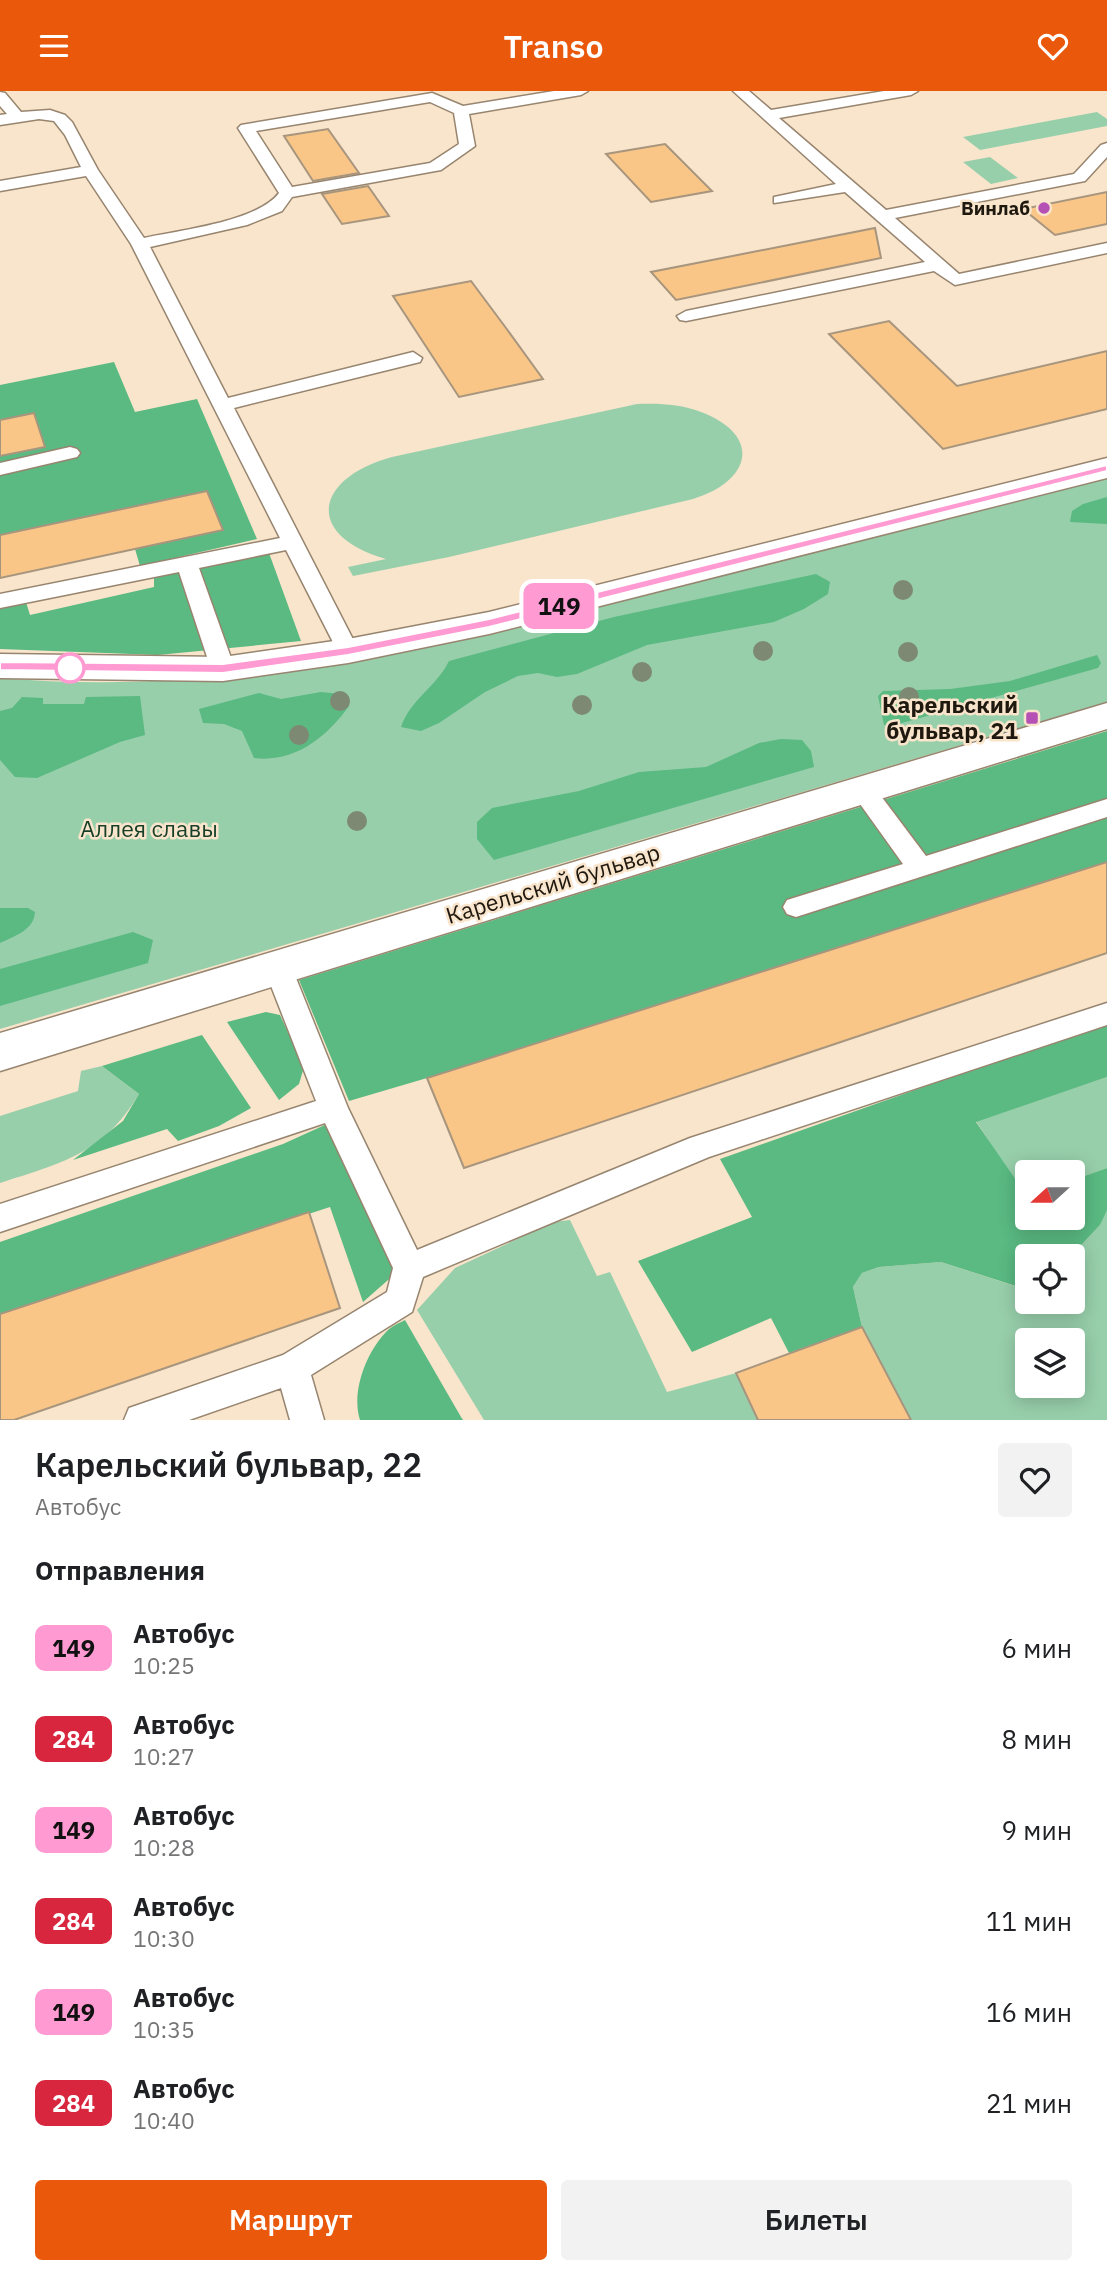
<!DOCTYPE html>
<html lang="ru">
<head>
<meta charset="utf-8">
<style>
	body { margin:0; font-family:"IBM Plex Sans",sans-serif; background:#f2f2f2; color:#202124; height:100vh; display:flex; flex-direction:column; font-size:26px; white-space:nowrap }
	* { box-sizing:border-box; margin:0 }
	p { font-size:23px; color:#757577 }
	.icon { flex:none; width:38px; height:38px; fill:none; stroke:currentColor; stroke-width:2; stroke-linecap:round; stroke-linejoin:round }
	.map { position:relative; height:1329px; overflow:hidden }
	.panel { display:flex; flex-direction:column; background:#fff; flex:1 }
	.panel>* { flex:none }
	.badge { padding:0 14px; border-radius:10px; font-size:24px; line-height:46px }
	.needle { width:46px; rotate:249deg }
	.controls { position:absolute; left:1015px; top:1069px; display:grid; gap:14px }
	.controls a { display:grid; place-items:center; width:70px; height:70px; border-radius:7px; background:#fff; box-shadow:0 4px 18px #0003; font-size:35px }
	.map>.badge { position:absolute; translate:-50% -50%; box-shadow:0 0 0 4px #fff }
	h2 { padding:0 35px; font-size:26px; line-height:63px }
	.round { display:grid; place-items:center; flex:none; width:74px; height:74px; border-radius:7px; background:#f2f2f2 }
	.head { display:flex; align-items:center; justify-content:space-between; height:119px; padding:0 35px }
	h1 { font-size:33px; font-weight:600; line-height:52px }
	.action { display:flex; gap:14px; margin-top:auto; padding:14px 35px }
	.action a { flex:1; height:80px; border-radius:7px; background:#ea580c; color:#fff; font-size:28px; font-weight:600; line-height:80px; text-align:center }
	.action a+a { background:#f2f2f2; color:#202124 }
	ul { padding:0; list-style:none }
	li { display:flex; align-items:center; gap:21px; height:91px; padding:0 35px }
	li div { flex:1 }
	li b { display:block; font-size:26px }
	li em { font-style:normal }
	li .badge { min-width:77px; font-weight:700; text-align:center }
	header { display:flex; justify-content:space-between; align-items:center; height:91px; padding:0 35px; background:#ea580c; color:#fff; font-size:32px; font-weight:600 }
	.map>svg:first-child { display:block }
</style>
</head>
<body>
<header><svg class="icon" aria-label="menu" viewBox="0 0 24 24"><path d="M4 6h16M4 12h16M4 18h16"/></svg>Transo<svg class="icon" aria-label="heart" viewBox="0 0 24 24"><path d="M12 20l-8-8c-3-5 5-10 8-4 3-6 11-1 8 4z"/></svg></header>
<div class="map">
<svg width="1107" height="1329" viewBox="0 0 1107 1329">
	<rect width="100%" height="100%" fill="#f9e4cc"/>
	<path fill="#98cfab" fill-rule="evenodd" d="M1097,21L1107,28V35L980,59L963,46Z
		M990,66L1018,87L991,93L963,71Z
		M637,313C659,312 680,313 701,321C764,345 750,391 693,408L449,466L353,485L348,476L386,468C303,444 315,387 392,366Z
		M1107,387V611L0,938V587C232,607 460,552 683,495C824,459 966,423 1107,387Z
		M102,975L139,1003C103,1063 62,1072 0,1092V1025L78,1000L81,980Z
		M1107,986V1077L1073,1089V1082H1027L1025,1106L976,1030Z
		M1107,1114V1329H911L862,1236L853,1196L862,1182L879,1176L941,1171L1021,1197L1027,1195V1211H1073L1071,1165L1100,1134ZM1027,1250H1073V1295H1027Z
		M570,1129L597,1185L610,1181L667,1301L736,1282L758,1329H484L417,1219L455,1177L554,1131Z"/>
	<path fill="#5aba82" d="M114,271L135,321L197,308L257,448L140,475L135,458L223,439L207,400L0,444V365L45,355L34,322L0,329V294Z
		M1107,406V433L1070,431L1072,420L1083,413Z
		M269,462L301,550L158,564L0,558V516L25,508L30,524L154,496V487Z
		M816,483L830,491L828,503L804,518L774,531L647,554L577,583L557,586L538,582L518,585L485,601L439,632L421,640L401,636C410,609 437,595 449,570L614,526Z
		M1097,564L1101,572L1098,577L895,634H884L878,605L883,600L950,598L1010,590Z
		M321,601L341,603L349,615C326,647 294,672 254,667L242,640L224,633L203,632L199,618L259,602L281,608Z
		M140,605L145,644L120,651L37,687L15,686L0,669V620L12,617L22,606L43,607V613H84L86,606Z
		M1107,640V771L427,987L349,1010L299,889Z
		M781,648L802,649L811,660L814,676L494,769L477,748V731L492,717L579,700L639,681L706,676L759,652Z
		M0,817H28L35,821C34,839 15,845 0,852Z
		M133,841L153,849L148,872L0,915V878Z
		M266,921L280,924L304,976L299,993L279,1009L227,931Z
		M1107,931V986L976,1031L1027,1105V1127H1073V1089L1107,1077V1119L1100,1134L1071,1165L1027,1166V1195L1022,1197L941,1171L879,1176L862,1182L853,1196L862,1236L789,1262L771,1227L692,1261L638,1170L752,1126L720,1068Z
		M202,944L251,1017L219,1035L178,1050L167,1038L73,1069L123,1030L139,1003L102,975Z
		M327,1033L396,1182L363,1211L330,1116L0,1223V1151L283,1053Z
		M405,1229L461,1326L463,1329H360C351,1301 366,1262 386,1241C390,1236 399,1232 405,1229Z"/>
	<path fill="#f9c687" stroke="#a7957e" stroke-width="2" d="M328,38L359,82L313,90L284,45Z
		M665,53L712,100L651,111L606,63Z
		M368,95L389,125L342,133L322,103Z
		M1107,101V133L1055,144L1023,118Z
		M875,137L881,167L676,209L651,181Z
		M471,190L506,237L543,288L459,306L393,205Z
		M889,230L957,295L1107,260V318L943,358L829,243Z
		M34,322L45,356L0,365V329Z
		M207,400L223,439L0,487V444Z
		M1107,771V862L464,1077L427,987Z
		M309,1121L340,1217L14,1329H0V1223Z
		M862,1236L911,1329H758L736,1282Z"/>
	<g fill="none" stroke-linecap="round" stroke-linejoin="round">
		<defs>
			<path id="service" d="M554,0H588L581,4L469,23L475,55L441,79L292,106L282,120L247,134L150,156L228,307L413,261L422,267L420,271L234,317L359,560L356,565H340L286,459L199,477L235,578L231,583H215L211,578L179,481L0,517V503L280,447L131,153L86,85L0,100V90L81,76L65,44L54,30L39,28L0,34V24L7,23L0,15V1L5,2L21,21L50,19L65,24L72,31L98,79L144,147C180,139 257,131 279,102L238,37L241,34L432,2L463,15ZM430,11L454,22L459,53L430,72L292,96L256,40Z
				M733,0H749L771,19L884,0H918L911,4L779,27L886,119L1074,83L1101,54L1107,52V66L1085,90L895,127L959,183L1107,152V162L955,194L934,180L686,230L680,229L677,225L686,220L925,171L845,101L774,112V106L836,93Z
				M70,356L77,358L80,362L77,366L0,384V372Z
				M863,690L872,693L926,765L1107,708V726L796,826L787,823L783,816L787,809L903,773L850,699L854,693Z
				M278,866L288,869L292,877L348,1017L417,1159L690,1047L1107,912V934L709,1066L423,1186L412,1221L311,1284L324,1329H290L281,1297L189,1329H124L129,1317L283,1264L387,1201L393,1177L325,1032L0,1141V1113L316,1010L264,877L268,869Z"/>
			<path id="minor" d="M1107,367V387L489,543L348,572L223,590L0,587V563L223,566L348,548L489,521Z
				M1107,612V638L0,980V942Z"/>
		</defs>
		<use href="#service" stroke="#97856f" stroke-width="3"/>
		<use href="#minor" stroke="#97856f" stroke-width="3"/>
		<use href="#service" fill="#fff" fill-rule="evenodd"/>
		<use href="#minor" fill="#fff" fill-rule="evenodd"/>
	</g>
	<g fill="#7d8972">
		<circle cx="903" cy="499" r="10"/>
		<circle cx="763" cy="560" r="10"/>
		<circle cx="908" cy="561" r="10"/>
		<circle cx="642" cy="581" r="10"/>
		<circle cx="909" cy="606" r="10"/>
		<circle cx="340" cy="610" r="10"/>
		<circle cx="582" cy="614" r="10"/>
		<circle cx="299" cy="644" r="10"/>
		<circle cx="357" cy="730" r="10"/>
	</g>
	<path fill="#ff9ad2" stroke="#fff" stroke-width="2" d="M1107,374V380L489,536L348,564L223,582L0,579V571L223,573L348,556L489,528Z"/>
	<g fill="#b550b4" stroke="#f9e4cc" stroke-width="2.5">
		<circle cx="1044" cy="117" r="7"/>
		<rect x="1025" y="620" width="14" height="14" rx="3.5"/>
	</g>
	<circle fill="#fff" stroke="#ff9ad2" stroke-width="3.5" cx="70" cy="577" r="14"/>
	<g text-anchor="middle" stroke-width="5" stroke-linejoin="round" paint-order="stroke">
		<g font-size="19" font-weight="bold" fill="#1f180f" stroke="#f9e4cc" text-anchor="end">
			<text x="1030" y="124">Винлаб</text>
		</g>
		<g font-size="23" font-weight="bold" fill="#1f180f" stroke="#f9e4cc" text-anchor="end">
			<text x="1018" y="622">Карельский<tspan x="1018" dy="26">бульвар, 21</tspan></text>
		</g>
		<g font-size="23" fill="#173f28" stroke="#f9e4cc">
			<text x="149" y="746">Аллея славы</text>
		</g>
		<g font-size="23" fill="#1f180f" stroke="#f9e4cc">
			<text transform="translate(553 793) rotate(-17)" y="8">Карельский бульвар</text>
		</g>
	</g>
</svg>
<div class="controls">
<a><svg class="needle" viewBox="-14 -14 28 28"><path d="M0-13l5 13h-10z" fill="#e53935"/><path d="M0 13l5-13h-10z" fill="#757577"/></svg></a>
<a><svg class="icon" aria-label="locate" viewBox="0 0 24 24"><circle cx="12" cy="12" r="6"/><path d="M12 2v4M12 18v4M2 12h4M18 12h4"/></svg></a>
<a><svg class="icon" aria-label="layers" viewBox="0 0 24 24"><path d="M12 4l9 5-9 5-9-5zM3 14l9 5 9-5"/></svg></a>
</div>
<b class="badge" style="left:559px;top:515px;background:#ff9ad2;color:#111">149</b>
</div>
<section class="panel">
<div class="head"><div><h1>Карельский бульвар, 22</h1><p>Автобус</p></div><a class="round"><svg class="icon" aria-label="heart" viewBox="0 0 24 24"><path d="M12 20l-8-8c-3-5 5-10 8-4 3-6 11-1 8 4z"/></svg></a></div>
<h2>Отправления</h2>
<ul>
<li><span class="badge" style="background:#ff9ad2;color:#111">149</span><div><b>Автобус</b><p>10:25</p></div><em>6 мин</em></li>
<li><span class="badge" style="background:#d7263d;color:#fff">284</span><div><b>Автобус</b><p>10:27</p></div><em>8 мин</em></li>
<li><span class="badge" style="background:#ff9ad2;color:#111">149</span><div><b>Автобус</b><p>10:28</p></div><em>9 мин</em></li>
<li><span class="badge" style="background:#d7263d;color:#fff">284</span><div><b>Автобус</b><p>10:30</p></div><em>11 мин</em></li>
<li><span class="badge" style="background:#ff9ad2;color:#111">149</span><div><b>Автобус</b><p>10:35</p></div><em>16 мин</em></li>
<li><span class="badge" style="background:#d7263d;color:#fff">284</span><div><b>Автобус</b><p>10:40</p></div><em>21 мин</em></li>
</ul>
<div class="action"><a>Маршрут</a><a>Билеты</a></div>
</section>
</body>
</html>
